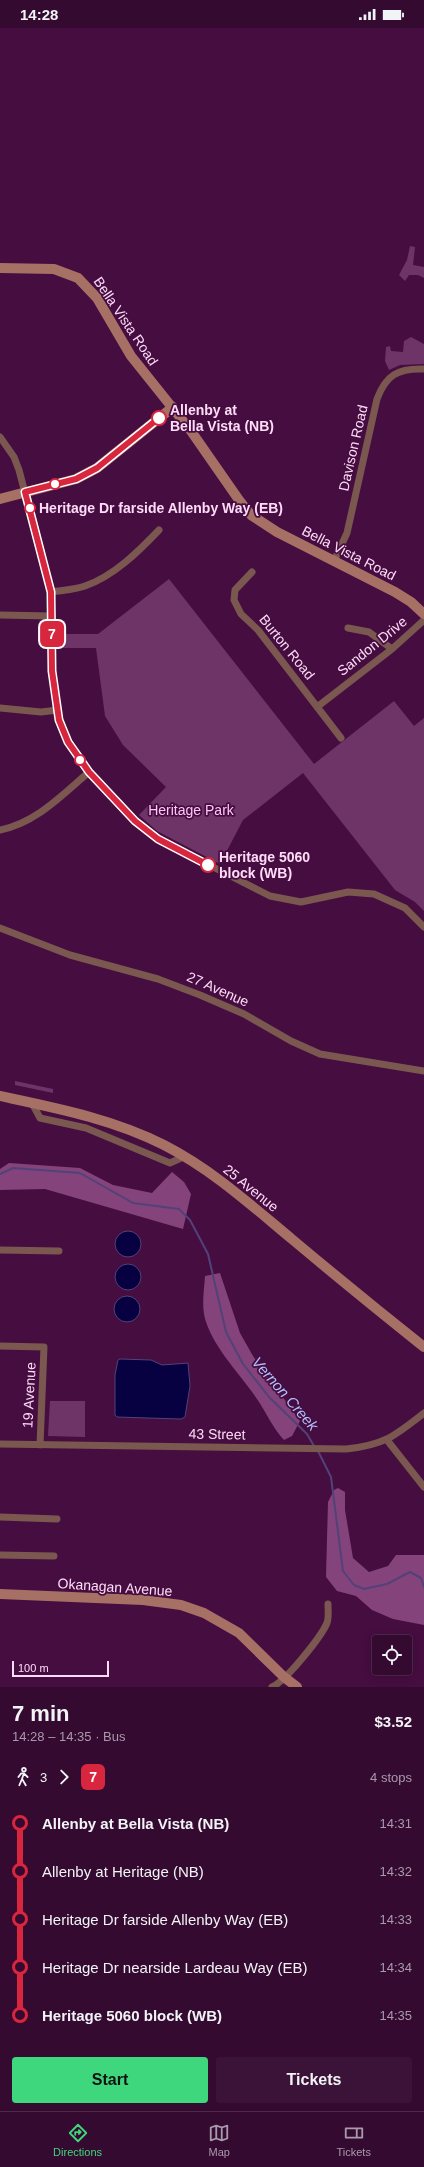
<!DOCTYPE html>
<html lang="en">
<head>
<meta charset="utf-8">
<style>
	body { margin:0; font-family:Arial,sans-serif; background:#3c1338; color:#f1f3f6; height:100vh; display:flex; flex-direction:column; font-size:15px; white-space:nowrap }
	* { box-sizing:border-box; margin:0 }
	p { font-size:13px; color:#a99aab }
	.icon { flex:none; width:22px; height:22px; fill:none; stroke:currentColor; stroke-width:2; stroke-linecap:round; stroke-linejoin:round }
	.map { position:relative; height:1659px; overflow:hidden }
	.panel { display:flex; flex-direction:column; background:#340a30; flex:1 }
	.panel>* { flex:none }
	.badge { padding:0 8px; border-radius:6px; font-size:14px; line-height:26px }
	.tools { position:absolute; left:372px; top:1607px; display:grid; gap:8px }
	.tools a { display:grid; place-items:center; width:40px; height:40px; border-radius:4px; background:#340a30; box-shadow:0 2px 10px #0003,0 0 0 1px #4e2b4c; font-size:20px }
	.scale { position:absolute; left:12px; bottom:10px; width:97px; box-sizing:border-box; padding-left:4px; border:2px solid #fedbf7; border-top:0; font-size:11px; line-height:14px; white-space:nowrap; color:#fedbf7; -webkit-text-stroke:3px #460d40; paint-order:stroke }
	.map>.badge { position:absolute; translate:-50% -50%; box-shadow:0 0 0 2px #fff }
	.legs { display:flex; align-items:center; gap:6px; height:44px; padding:0 12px; font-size:13px }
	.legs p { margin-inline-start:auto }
	.overview { display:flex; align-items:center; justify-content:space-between; height:68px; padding:0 12px }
	h1 { font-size:22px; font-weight:700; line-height:30px }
	.cta { display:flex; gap:8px; margin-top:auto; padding:8px 12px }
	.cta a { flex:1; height:46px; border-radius:4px; background:#3fd77d; color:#111; font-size:16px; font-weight:700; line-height:46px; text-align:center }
	.cta a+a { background:#3c1338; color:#f1f3f6 }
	ul { padding:0 12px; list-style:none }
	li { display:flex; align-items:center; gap:14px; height:48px; font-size:15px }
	li i { display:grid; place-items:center; width:6px; height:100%; margin:0 5px; background:currentColor }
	li i::after { content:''; width:10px; height:10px; margin:-5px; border:3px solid; border-radius:50%; background:#340a30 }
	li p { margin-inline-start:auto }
	li:first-child i { background:linear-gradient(#0000 50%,currentColor 0) }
	li:last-child i { background:linear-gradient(currentColor 50%,#0000 0) }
	.status { display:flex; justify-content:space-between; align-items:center; height:28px; padding:0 20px; background:#340a30; direction:ltr }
	.status svg { height:11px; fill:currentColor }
	.menu { display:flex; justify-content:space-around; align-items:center; height:56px; border-top:1px solid #4e2b4c; background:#340a30; font-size:11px; color:#a99aab }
	.menu a { display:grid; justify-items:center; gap:2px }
	.menu .active { color:#3fd77d }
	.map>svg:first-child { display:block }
</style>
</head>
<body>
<div class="status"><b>14:28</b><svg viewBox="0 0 49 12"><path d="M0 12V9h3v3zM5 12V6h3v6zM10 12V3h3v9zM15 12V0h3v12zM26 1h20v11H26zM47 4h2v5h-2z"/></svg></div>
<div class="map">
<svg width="424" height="1659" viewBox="0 0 424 1659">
	<rect width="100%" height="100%" fill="#460d40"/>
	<path fill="#6f3467" d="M410,218L415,219L413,237L424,239V250L418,247H409L405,253L399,247L407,232Z
		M411,309L424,316V336L400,337L389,342L385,333L386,319L390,318L391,323L403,324L404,313Z
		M169,551L314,736L394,673L414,698L424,690V883L415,874L395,862L303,745L243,792L220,836L157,803L139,787L166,759L123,717L105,688L96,620H61V606H98Z
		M15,1053L53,1061V1065L15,1057Z
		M50,1373H85V1409L48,1408Z"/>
	<path fill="#85437c" d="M9,1135L80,1140L113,1157L152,1165L172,1144L184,1154L191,1166L183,1201L45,1161L0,1162V1141Z
		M220,1245L240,1305L253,1328L300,1393L292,1408L284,1412C273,1400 267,1386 257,1371C241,1347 216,1323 206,1294C201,1279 204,1264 205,1248Z
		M338,1460L345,1464V1482L353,1530L369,1544L388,1538L396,1527H424V1597L393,1591L372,1582L356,1568L337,1563L326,1549L328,1474L334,1462Z"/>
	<path fill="#070041" stroke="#514278" d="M115 1216a13 13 0 1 1 26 0a13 13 0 1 1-26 0Z
		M115 1249a13 13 0 1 1 26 0a13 13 0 1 1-26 0Z
		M114 1281a13 13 0 1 1 26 0a13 13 0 1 1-26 0Z
		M120,1331L151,1332L162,1337L188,1335L190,1358L185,1389L181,1391L117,1389L115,1387V1347L118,1332Z"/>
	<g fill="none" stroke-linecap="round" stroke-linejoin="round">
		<path stroke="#514278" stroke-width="2" d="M0,1146L13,1140L80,1145L133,1175L179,1181L190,1192L208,1226L226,1304L243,1336L269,1369L307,1406L314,1418
			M318,1423L331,1449L343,1543L354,1557L364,1561L387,1556L410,1544L421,1550L424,1559"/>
		<path stroke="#7a5850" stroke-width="7" d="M0,409L14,429L19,442L51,564L52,643L59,693L68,713L89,744L135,793L158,811L270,868L301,874L348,864L374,866L405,880L424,899
			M334,533L347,505L377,371C386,347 398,340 424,341
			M252,544L235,562L234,572L241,586L258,602L341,710
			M51,564C62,562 74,562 85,558C114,548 139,523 159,502
			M0,587L52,588
			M348,600L369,604L392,621
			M317,679L392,621L424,592
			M0,680L41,684L58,682
			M0,802C36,795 62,767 89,744
			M0,900L70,927L158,951L200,967L244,986L291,1013L320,1026L424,1043
			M32,1075L40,1090L86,1100L170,1135L181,1130
			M0,1222L59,1223
			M0,1318L44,1319L40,1417
			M387,1412L424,1459
			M0,1416L346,1421C384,1417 395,1408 424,1385
			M0,1489L57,1491
			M0,1527L54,1528
			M272,1659C286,1653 321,1609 327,1595C329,1590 328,1582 328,1576"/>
		<path stroke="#a77065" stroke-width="10" d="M0,240L54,241L78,250L97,270L131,328L191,403L239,472L251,487L277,504L395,564L411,574L424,586
			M0,471L76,451L97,440L173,379
			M0,1068C56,1080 113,1091 164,1117C213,1142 252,1178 293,1212C336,1248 380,1284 424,1319
			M0,1566L143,1572L181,1577L204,1585L239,1605L284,1649L297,1659"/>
	</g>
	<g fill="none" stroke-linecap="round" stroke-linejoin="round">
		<defs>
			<path id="line-1" d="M159,390L97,440L76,451L25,464L51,564L52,643L59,692L68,714L89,744L135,793L158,811L208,837"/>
		</defs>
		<use href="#line-1" stroke="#fff" stroke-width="9"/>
		<use href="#line-1" stroke="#d7263d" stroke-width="6"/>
	</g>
	<g fill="#fff" stroke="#d7263d" stroke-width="2">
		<circle cx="159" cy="390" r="7"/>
		<circle cx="55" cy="456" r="5"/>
		<circle cx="30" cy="480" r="5"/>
		<circle cx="80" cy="732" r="5"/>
		<circle cx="208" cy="837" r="7"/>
	</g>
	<g text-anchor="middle" stroke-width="3.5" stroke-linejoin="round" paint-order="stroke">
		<g font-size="14" fill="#fedbf7" stroke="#460d40">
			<text transform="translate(126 293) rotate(56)" y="5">Bella Vista Road</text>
			<text transform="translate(353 420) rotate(-77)" y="5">Davison Road</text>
			<text transform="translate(349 525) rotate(27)" y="5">Bella Vista Road</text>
			<text transform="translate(372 618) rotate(-39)" y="5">Sandon Drive</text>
			<text transform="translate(287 619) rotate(51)" y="5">Burton Road</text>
			<text transform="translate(218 961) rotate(24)" y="5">27 Avenue</text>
			<text transform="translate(251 1160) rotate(39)" y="5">25 Avenue</text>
			<text transform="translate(29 1367) rotate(-87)" y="5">19 Avenue</text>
			<text transform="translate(217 1406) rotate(1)" y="5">43 Street</text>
			<text transform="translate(115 1559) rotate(4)" y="5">Okanagan Avenue</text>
		</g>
		<g font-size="14" font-weight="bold" fill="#fedbf7" stroke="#460d40" text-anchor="start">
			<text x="170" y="387">Allenby at<tspan x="170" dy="16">Bella Vista (NB)</tspan></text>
			<text x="39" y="485">Heritage Dr farside Allenby Way (EB)</text>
			<text x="219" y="834">Heritage 5060<tspan x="219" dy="16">block (WB)</tspan></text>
		</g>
		<g font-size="14" fill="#ffc6f5" stroke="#460d40">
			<text x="191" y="787">Heritage Park</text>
		</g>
		<g font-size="15" font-style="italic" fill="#afbffc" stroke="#460d40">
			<text transform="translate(285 1366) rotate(49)" y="5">Vernon Creek</text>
		</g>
	</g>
</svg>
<div class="tools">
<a><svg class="icon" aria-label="locate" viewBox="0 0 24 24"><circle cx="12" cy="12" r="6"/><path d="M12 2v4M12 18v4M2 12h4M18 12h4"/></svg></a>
</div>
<div class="scale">100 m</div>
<b class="badge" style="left:52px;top:606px;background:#d7263d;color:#fff">7</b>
</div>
<section class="panel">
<div class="overview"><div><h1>7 min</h1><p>14:28 – 14:35 · Bus</p></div><b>$3.52</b></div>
<div class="legs"><svg class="icon" aria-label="walk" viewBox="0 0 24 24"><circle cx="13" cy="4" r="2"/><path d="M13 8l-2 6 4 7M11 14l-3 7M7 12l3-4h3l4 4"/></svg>3<svg class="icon" aria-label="forward" viewBox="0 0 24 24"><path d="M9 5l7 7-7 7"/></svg><b class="badge" style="background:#d7263d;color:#fff">7</b><p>4 stops</p></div>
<ul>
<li><i style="color:#d7263d"></i><b>Allenby at Bella Vista (NB)</b><p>14:31</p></li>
<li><i style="color:#d7263d"></i><span>Allenby at Heritage (NB)</span><p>14:32</p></li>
<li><i style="color:#d7263d"></i><span>Heritage Dr farside Allenby Way (EB)</span><p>14:33</p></li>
<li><i style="color:#d7263d"></i><span>Heritage Dr nearside Lardeau Way (EB)</span><p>14:34</p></li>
<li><i style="color:#d7263d"></i><b>Heritage 5060 block (WB)</b><p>14:35</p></li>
</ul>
<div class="cta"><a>Start</a><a>Tickets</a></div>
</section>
<nav class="menu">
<a class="active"><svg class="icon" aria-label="directions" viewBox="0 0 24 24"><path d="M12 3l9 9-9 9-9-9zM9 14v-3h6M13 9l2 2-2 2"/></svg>Directions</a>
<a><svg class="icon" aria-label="map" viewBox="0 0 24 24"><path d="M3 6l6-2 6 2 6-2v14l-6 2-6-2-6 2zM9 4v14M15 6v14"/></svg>Map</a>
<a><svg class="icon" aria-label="tickets" viewBox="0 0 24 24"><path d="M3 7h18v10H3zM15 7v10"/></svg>Tickets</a>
</nav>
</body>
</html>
